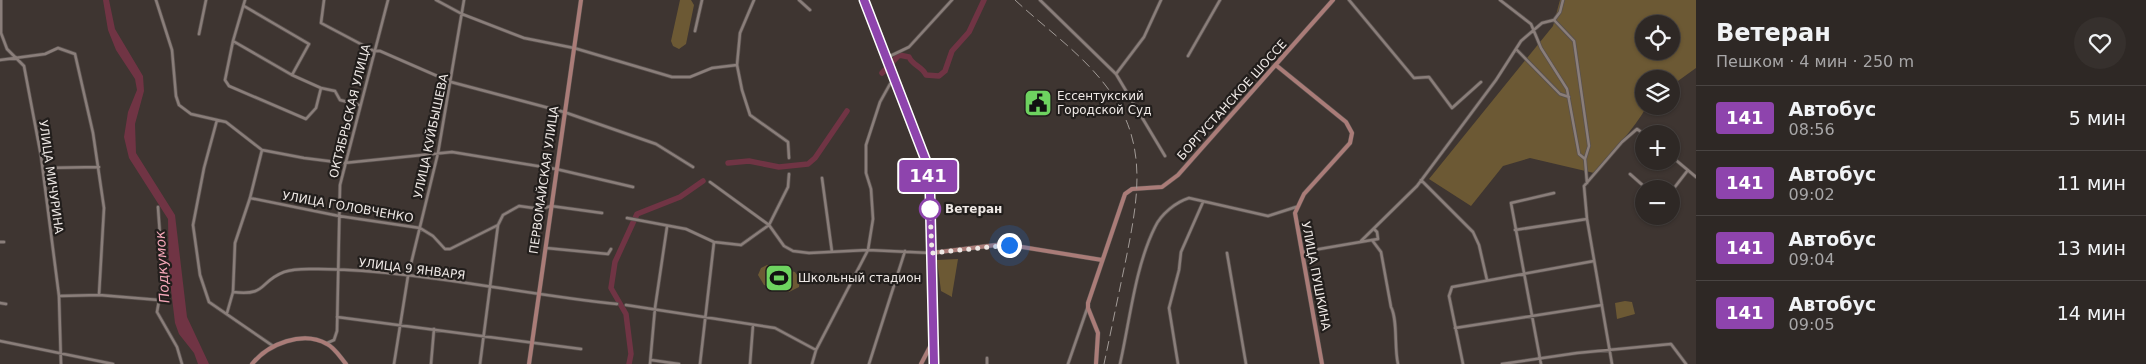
<!DOCTYPE html>
<html lang="ru">
<head>
<meta charset="utf-8">
<style>
	body { margin:0; font-family:"DejaVu Sans",sans-serif; background:#36302d; color:#f1f3f6; height:100vh; display:flex; flex-direction:column; font-size:19px; white-space:nowrap }
	* { box-sizing:border-box; margin:0 }
	p { font-size:16px; color:#a7a6a7 }
	.icon { flex:none; width:28px; height:28px; fill:none; stroke:currentColor; stroke-width:2; stroke-linecap:round; stroke-linejoin:round }
	.map { position:relative; flex:1; overflow:hidden }
	.side { display:flex; flex-direction:column; background:#2e2825; width:450px }
	.side>* { flex:none }
	.badge { padding:0 10px; border-radius:4px; font-size:18px; line-height:32px }
	.controls { position:absolute; left:1635px; top:15px; display:grid; gap:10px }
	.controls a { display:grid; place-items:center; width:45px; height:45px; border-radius:50%; background:#2e2825; box-shadow:0 1px 4px #0004,0 0 0 1px #494442; font-size:25px }
	.you { position:absolute; width:25px; height:25px; margin:-12px; border:4px solid #fff; border-radius:50%; background:#1a73e8; box-shadow:0 0 0 8px #1a73e833 }
	.map>.badge { position:absolute; translate:-50% -50%; box-shadow:0 0 0 2px #fff }
	.round { display:grid; place-items:center; flex:none; width:52px; height:52px; border-radius:26px; background:#36302d }
	.headline { display:flex; align-items:center; justify-content:space-between; height:85px; padding:0 20px }
	h1 { font-size:24px; font-weight:600; line-height:38px }
	ul { padding:0; list-style:none }
	li { display:flex; align-items:center; gap:15px; height:65px; padding:0 20px; border-top:1px solid #494442 }
	li div { flex:1 }
	li b { display:block; font-size:19px }
	li em { font-style:normal }
	li .badge { min-width:55px; font-weight:700; text-align:center }
	main { display:flex; flex:1; min-height:0 }
	.map>svg:first-child { display:block }
</style>
</head>
<body>
<main>
<div class="map">
<svg width="1696" height="364" viewBox="0 0 1696 364">
	<rect width="100%" height="100%" fill="#3e3531"/>
	<path fill="#6c5934" fill-rule="evenodd" d="M680,0H691L694,5L686,44L679,49L673,46L671,41Z
		M1560,0H1696V68L1671,86V79H1644V106H1647C1633,131 1612,151 1594,173L1530,158L1503,166L1471,206L1429,179L1553,26ZM1644,24H1671V51H1644Z
		M958,259L952,295V297L941,291L937,260Z
		M767,265L795,272L800,279L799,287L789,292L764,285L758,275L761,268Z
		M1625,301L1632,302L1635,314L1617,319L1615,303Z"/>
	<path fill="#703444" d="M103,0H109L115,29L143,76L144,91L135,124L136,153L175,215L187,317L209,364H198L194,353L179,334L175,323L169,273L168,219L129,158L124,137L128,112L137,90L135,79L116,50L108,30Z"/>
	<g fill="none" stroke-linecap="round" stroke-linejoin="round">
		<path stroke="#703444" stroke-width="5.5" d="M882,73L899,55L909,57C913,66 922,66 926,75L939,76L945,71L952,51L969,32L984,0
			M728,163L749,161L779,167L808,164L815,158L847,111
			M629,364L631,354L626,314L611,288L615,262L637,214L680,197L703,181"/>
		<defs>
			<path id="street" d="M1,0V33L7,49L24,66L41,156L59,296L61,364
				M156,0L172,50L176,96L179,105L191,114L226,122L262,150L304,158L344,163L452,152L556,169L633,187
				M245,0L233,41L225,80L229,86L306,119L316,108L321,88
				M324,0L321,23L374,51H380L451,82L564,112L656,144L693,167
				M436,0L462,14L524,38L574,48L672,77H690L712,68L737,65
				M754,0L740,33L737,65L742,90L750,115L788,142L789,158
				M799,0L810,10
				M1040,0L1116,74L1165,156
				M1349,0L1414,78L1429,77L1452,108L1481,82
				M1500,0L1531,24L1541,48L1567,89L1579,154L1585,159
				M244,6L309,44L292,75
				M1554,20L1574,41L1589,146L1585,159L1587,183
				M695,31L702,0
				M199,34L206,0
				M233,41L292,75L321,88L335,91L340,100L359,105
				M1516,49L1560,94L1569,97
				M1188,56L1220,0
				M886,58L909,47L952,0
				M0,60L45,54L58,48L75,54L93,133L104,208L99,295
				M1116,74L1144,37L1161,0
				M217,120L204,168L193,225L200,275L209,302L273,346
				M1671,156L1696,177
				M43,168L99,167
				M1630,174L1647,189
				M822,178L832,252
				M1421,180L1473,232L1479,245L1487,280
				M710,182L769,225L784,246L793,251L809,253L868,250L931,253
				M1671,192L1688,170
				M250,198L339,216L420,228L433,236L445,249H450L498,225L503,215L519,206L541,209L551,206L602,213
				M158,207L163,278L157,312L177,347L182,364
				M627,218L686,229L714,242L741,245L769,225L788,187L789,174
				M1515,230L1587,219
				M1372,240L1378,239L1377,232L1374,229
				M1361,241L1417,186L1496,80L1521,41L1542,23L1554,20L1560,12L1563,0
				M0,242H4
				M546,248L608,254L611,249
				M1302,252L1372,240L1381,252L1391,307C1398,320 1394,348 1398,364
				M1227,253L1246,364
				M233,292L235,243L250,198L262,150
				M59,296L99,295L159,300
				M0,303L6,304
				M626,305L775,328L816,350
				M227,313L233,292C268,296 258,282 284,272C295,268 306,269 318,269C418,270 517,294 617,304
				M337,317L581,349
				M1455,328L1602,305
				M0,341L113,364
				M327,343L334,340L337,331L340,185L388,0
				M651,360L679,364
				M394,364L408,276L438,153L464,0
				M431,364L434,329
				M480,364L498,225
				M650,364L655,308L667,227
				M700,364L714,242
				M750,364L753,325
				M812,364L816,350L868,250L873,219L871,189L866,173V145L880,102L890,84L895,81
				M869,364L905,251
				M987,364V358
				M1068,364L1087,309
				M1120,364C1130,320 1135,267 1155,227C1161,214 1176,202 1189,198L1268,216L1296,207
				M1178,364L1169,308L1179,270L1181,252L1203,202
				M1463,364L1449,296L1452,287L1594,261
				M1502,364L1577,353L1671,344L1686,364
				M1541,364L1511,203L1554,193
				M1612,364L1587,219L1584,186L1622,142L1637,129L1644,134"/>
			<path id="secondary" d="M864,0L926,161L930,194L933,364
				M1277,66L1346,122L1352,133L1350,143L1304,194L1295,213L1322,364
				M931,253L1004,244L1102,260
				M252,364C268,344 303,330 327,344C335,348 340,357 346,364
				M529,364L581,0
				M921,364L932,343
				M1096,364L1098,333L1088,308V303L1125,194L1132,189L1162,187L1178,175L1333,0"/>
		</defs>
		<use href="#street" stroke="#59514e" stroke-width="4"/>
		<use href="#secondary" stroke="#59514e" stroke-width="5"/>
		<use href="#street" stroke="#8a7e7a" stroke-width="2.5"/>
		<use href="#secondary" stroke="#aa7c78" stroke-width="4"/>
		<path stroke="#a29b97" stroke-width="1" stroke-dasharray="10 5" stroke-linecap="butt" d="M1015,0C1045,28 1081,53 1106,86C1150,143 1138,199 1125,264C1118,297 1111,331 1104,364"/>
	</g>
	<g fill="none" stroke-linecap="round" stroke-linejoin="round">
		<defs>
			<path id="line" d="M864,0L926,161L930,194L934,364"/>
		</defs>
		<use href="#line" stroke="#fff" stroke-width="11"/>
		<use href="#line" stroke="#8e44ad" stroke-width="8"/>
		<path stroke="#eee8e5" stroke-width="5" stroke-dasharray="0 9" d="M930,209L932,253L1009,245"/>
	</g>
	<defs>
		<symbol id="civic-square" viewBox="-11 -11 22 22"><rect x="-9" y="-9" width="18" height="18" rx="4" fill="#6ed360" stroke="#221e1c"/><path d="M-.6-6.5H3V-4.5H.6V-3L4-1V1h2V6H-6V1h2V-1L-.6-3ZM-1.2 2.5V6h2.4V2.5Z" fill="#111"/></symbol>
		<symbol id="stadium-square" viewBox="-11 -11 22 22"><rect x="-9" y="-9" width="18" height="18" rx="4" fill="#6ed360" stroke="#221e1c"/><path d="M0-5a6.5 5 0 1 0 0 10a6.5 5 0 1 0 0-10ZM-3.5-1.8h7v3.6h-7Z" fill="#111"/></symbol>
	</defs>
	<g fill-rule="evenodd">
		<use href="#civic-square" x="1022" y="87" width="32" height="32"/>
		<use href="#stadium-square" x="763" y="262" width="32" height="32"/>
	</g>
	<circle fill="#fff" stroke="#8e44ad" stroke-width="2.5" cx="930" cy="209" r="10"/>
	<g text-anchor="middle" stroke-width="4.5" stroke-linejoin="round" paint-order="stroke">
		<g font-size="12" fill="#eee8e5" stroke="#221e1c" text-anchor="start">
			<text x="1057" y="100">Ессентукский<tspan x="1057" dy="14">Городской Суд</tspan></text>
			<text x="798" y="282">Школьный стадион</text>
		</g>
		<g font-size="12" fill="#eee8e5" stroke="#221e1c">
			<text transform="translate(1232 100) rotate(-48)" y="4">БОРГУСТАНСКОЕ ШОССЕ</text>
			<text transform="translate(350 111) rotate(-76)" y="4">ОКТЯБРЬСКАЯ УЛИЦА</text>
			<text transform="translate(431 136) rotate(-78)" y="4">УЛИЦА КУЙБЫШЕВА</text>
			<text transform="translate(51 177) rotate(82)" y="4">УЛИЦА МИЧУРИНА</text>
			<text transform="translate(544 180) rotate(-82)" y="4">ПЕРВОМАЙСКАЯ УЛИЦА</text>
			<text transform="translate(348 207) rotate(10)" y="4">УЛИЦА ГОЛОВЧЕНКО</text>
			<text transform="translate(412 269) rotate(7)" y="4">УЛИЦА 9 ЯНВАРЯ</text>
			<text transform="translate(1316 276) rotate(79)" y="4">УЛИЦА ПУШКИНА</text>
		</g>
		<g font-size="12" font-weight="bold" fill="#eee8e5" stroke="#221e1c" text-anchor="start">
			<text x="945" y="213">Ветеран</text>
		</g>
		<g font-size="14" font-style="italic" fill="#f4a7b8" stroke="#221e1c">
			<text transform="translate(162 267) rotate(-94)" y="5">Подкумок</text>
		</g>
	</g>
</svg>
<div class="controls">
<a><svg class="icon" aria-label="locate" viewBox="0 0 24 24"><circle cx="12" cy="12" r="6"/><path d="M12 2v4M12 18v4M2 12h4M18 12h4"/></svg></a>
<a><svg class="icon" aria-label="layers" viewBox="0 0 24 24"><path d="M12 4l9 5-9 5-9-5zM3 14l9 5 9-5"/></svg></a>
<a>+</a>
<a>−</a>
</div>
<div class="you" style="left:1009px;top:245px"></div>
<b class="badge" style="left:928px;top:176px;background:#8e44ad;color:#fff">141</b>
</div>
<section class="side">
<div class="headline"><div><h1>Ветеран</h1><p>Пешком · 4 мин · 250 m</p></div><a class="round"><svg class="icon" aria-label="heart" viewBox="0 0 24 24"><path d="M12 20l-8-8c-3-5 5-10 8-4 3-6 11-1 8 4z"/></svg></a></div>
<ul>
<li><span class="badge" style="background:#8e44ad;color:#fff">141</span><div><b>Автобус</b><p>08:56</p></div><em>5 мин</em></li>
<li><span class="badge" style="background:#8e44ad;color:#fff">141</span><div><b>Автобус</b><p>09:02</p></div><em>11 мин</em></li>
<li><span class="badge" style="background:#8e44ad;color:#fff">141</span><div><b>Автобус</b><p>09:04</p></div><em>13 мин</em></li>
<li><span class="badge" style="background:#8e44ad;color:#fff">141</span><div><b>Автобус</b><p>09:05</p></div><em>14 мин</em></li>
</ul>
</section>
</main>
</body>
</html>
